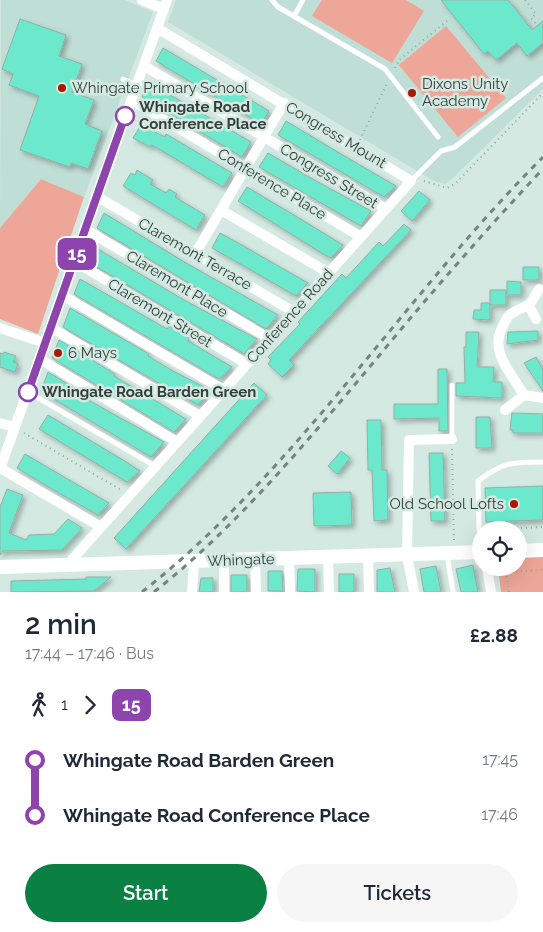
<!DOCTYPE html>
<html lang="en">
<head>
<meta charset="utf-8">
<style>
	body { margin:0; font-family:Raleway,sans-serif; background:#f6f6f7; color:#1f2937; height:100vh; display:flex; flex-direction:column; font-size:19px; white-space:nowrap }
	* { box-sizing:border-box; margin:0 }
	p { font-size:16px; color:#747a83 }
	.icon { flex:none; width:28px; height:28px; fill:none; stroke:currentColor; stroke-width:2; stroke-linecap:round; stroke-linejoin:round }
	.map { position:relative; height:592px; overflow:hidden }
	.details { display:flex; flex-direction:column; background:#fff; flex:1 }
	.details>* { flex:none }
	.badge { padding:0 10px; border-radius:8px; font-size:18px; line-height:32px }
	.tools { position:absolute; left:472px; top:521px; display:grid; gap:10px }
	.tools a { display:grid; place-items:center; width:55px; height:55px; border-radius:50%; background:#fff; box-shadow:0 5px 20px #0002; font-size:25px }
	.map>.badge { position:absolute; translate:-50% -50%; box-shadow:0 0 0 2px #fff }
	.legs { display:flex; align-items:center; gap:8px; height:55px; padding:0 25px; font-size:16px }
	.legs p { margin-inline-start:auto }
	.headline { display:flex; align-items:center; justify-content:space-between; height:85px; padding:0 25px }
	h1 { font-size:28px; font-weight:600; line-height:38px }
	.primary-button { display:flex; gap:10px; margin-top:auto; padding:10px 25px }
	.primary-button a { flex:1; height:58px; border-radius:30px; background:#0b8043; color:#fff; font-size:20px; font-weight:600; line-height:58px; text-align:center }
	.primary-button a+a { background:#f6f6f7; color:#1f2937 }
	ul { padding:0 25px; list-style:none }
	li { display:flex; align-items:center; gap:18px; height:55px; font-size:19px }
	li i { display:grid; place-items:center; width:8px; height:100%; margin:0 6px; background:currentColor }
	li i::after { content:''; width:12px; height:12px; margin:-6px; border:4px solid; border-radius:50%; background:#fff }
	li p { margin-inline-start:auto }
	li:first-child i { background:linear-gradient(#0000 50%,currentColor 0) }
	li:last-child i { background:linear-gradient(currentColor 50%,#0000 0) }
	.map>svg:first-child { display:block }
</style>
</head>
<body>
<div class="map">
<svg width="543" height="592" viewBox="0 0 543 592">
	<defs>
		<filter id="shadow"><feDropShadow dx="3" dy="3" stdDeviation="2.5" flood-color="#0004"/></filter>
	</defs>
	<rect width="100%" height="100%" fill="#d3e9e2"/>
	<path fill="#bfded5" d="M1,0H125L153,12L84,197L41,179L0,228Z
		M176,0H543V89L454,177L445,184L434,181L168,22Z"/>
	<path fill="#eea698" d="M322,0H406L424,11L392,63L312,16Z
		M446,26L506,98L458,137L399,65Z
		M41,179L84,197L38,334L0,319V228Z
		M543,549V592H501L498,568H519V550Z"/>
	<path fill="#6ce9cc" stroke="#98ada6" filter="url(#shadow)" d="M441,0H508L532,30L543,21V43L527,56L517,43L496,60L488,51L484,54Z
		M20,19L66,35L59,56L82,64L72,92L94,100L85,124L102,131L88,169L71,163L70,167L20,150L39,96L9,85L13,74L2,69Z
		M163,48L269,111L261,124L156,61Z
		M148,82L251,142L242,157L142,97Z
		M286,121L341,154L396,186L384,197L278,135Z
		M141,125L165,137L166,134L232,173L223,187L152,145L150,147L133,138Z
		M268,153L309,177L371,211L361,226L259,167Z
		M137,170L153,180L150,184L166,193L169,189L177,194L175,197L205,215L196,230L123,186L131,173L135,175Z
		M247,187L304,221L343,245L331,258L325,255L238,201Z
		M419,191L430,200L412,221L401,211Z
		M104,213L186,263L278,315L266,329L97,228Z
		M404,224L411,230L289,360L294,365L282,377L268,364L271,360L268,357L300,324L298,322L342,274L346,278L379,242L383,246Z
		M220,233L240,244L308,283L296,296L244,266L212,248Z
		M91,245L184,300L257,339L244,354L236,349L85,260Z
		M523,267H539V280H523Z
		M80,279L167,329L169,326L189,338L188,341L232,367L219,379L74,294Z
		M507,281L521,282V295H507Z
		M490,290H506V305H490Z
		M481,303H490V320L473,319L474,310H481Z
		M70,308L149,354L148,356L173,371L210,390L198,405L122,362L63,327Z
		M538,331V340L507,344L508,332Z
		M466,332H479L477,367H494L493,382H502V398L456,396V383H465L464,347H466Z
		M59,340L115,374L114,376L186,419L174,432L52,358Z
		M4,352L16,356L13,362L18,364L15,372L0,367V353L3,354Z
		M536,357L543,370V391L524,363Z
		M438,369H447L448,431H439V418L394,419V404H438Z
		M48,372L84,394L82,396L90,401L164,442L151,457L64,405L41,391Z
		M254,383L267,395L126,549L114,538Z
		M512,413L543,414V433H513V430H510Z
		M48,415L123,460L140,471L127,482L102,467L39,429Z
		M476,417H490L492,448H476Z
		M367,420H381L382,470H387L388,520L374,521L372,470H368Z
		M341,451L350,458L337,474L328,466Z
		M429,453H443L445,521H431Z
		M25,454L71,481L109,503L98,515L52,489L17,468Z
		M543,486V520L486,522L485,488Z
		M7,489L23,495L9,533L26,540L29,535L54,534L68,519L82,528L62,550L3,551L0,555V507Z
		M351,492L352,525L314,526L313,493Z
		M473,565L478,592H461L456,569Z
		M436,566L441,592H424L420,569Z
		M390,568L395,592H377V570Z
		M298,569H315V592L297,591Z
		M268,571H282L283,591H268Z
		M339,574H354V592H339Z
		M231,575H247V592H231Z
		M86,577H111L94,591L11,592V581L86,579Z
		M201,578H213V592H199Z"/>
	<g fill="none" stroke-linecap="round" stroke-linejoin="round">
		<path stroke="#95a6a1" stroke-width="2" stroke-dasharray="1 4" stroke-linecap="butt" d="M525,0L536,14L531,18L538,26
			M395,68L399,60L447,21
			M360,140L387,83
			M424,181L447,188L456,183L543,93
			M24,433L121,490
			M452,449L454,542
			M486,530L543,527
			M509,592L506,572L543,570"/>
		<path stroke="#fff" stroke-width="5" d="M272,0L278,7L385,69L438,137
			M294,16L303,0
			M123,79L136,85
			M411,181L441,151L455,147L543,78
			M28,392L155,466
			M452,439V385
			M479,530L478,481C503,462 512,462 543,462
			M447,554L453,592"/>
		<path stroke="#fff" stroke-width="10" d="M142,0L164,9
			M144,66L386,209
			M131,100L361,237
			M96,196L294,312
			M221,210L329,273
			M85,229L270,339
			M195,254L284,103
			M74,261L247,364
			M539,289C527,311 530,302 511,314C507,316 505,322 503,326C488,351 512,374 524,395L543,398
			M62,295L224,390
			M529,306L536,319
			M50,327L200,416
			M0,328L45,343
			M40,359L177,442
			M505,410L524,395
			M0,423L15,427
			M0,468L101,527
			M0,469L167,0
			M368,555L369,592
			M328,557L329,592
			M289,559L290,592
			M224,560V592
			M255,560L256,592
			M68,564L411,181L157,28
			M487,568L491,592
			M192,592L194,562
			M414,592L407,555L409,440L452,439"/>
		<path stroke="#fff" stroke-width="14" d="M519,551L543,550
			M0,567L481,552"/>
		<path stroke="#768480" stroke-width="3" stroke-dasharray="6 6" stroke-linecap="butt" d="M142,592C298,469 404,296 543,157
			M154,592C239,525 309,439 378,357C430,294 484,232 540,172"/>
	</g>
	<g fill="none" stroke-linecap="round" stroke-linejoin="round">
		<defs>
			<path id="line-1" d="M28,392L125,116"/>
		</defs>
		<use href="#line-1" stroke="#fff" stroke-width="11"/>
		<use href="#line-1" stroke="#8e44ad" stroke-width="8"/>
	</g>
	<g fill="#a91904" stroke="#d3e9e2" stroke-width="2">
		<circle cx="62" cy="88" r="5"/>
		<circle cx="412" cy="93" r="5"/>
		<circle cx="58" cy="353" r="5"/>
		<circle cx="514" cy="504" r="5"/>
	</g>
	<g fill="#fff" stroke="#8e44ad" stroke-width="2.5">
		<circle cx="125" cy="116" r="9"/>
		<circle cx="28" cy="392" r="9"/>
	</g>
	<g text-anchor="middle" stroke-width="5" stroke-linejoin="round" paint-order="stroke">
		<g font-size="15" fill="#353e3b" stroke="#d3e9e2" text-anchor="start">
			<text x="422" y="89">Dixons Unity<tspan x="422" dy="17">Academy</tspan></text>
			<text x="72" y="93">Whingate Primary School</text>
			<text x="68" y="358">6 Mays</text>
			<text x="504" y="509" text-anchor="end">Old School Lofts</text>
		</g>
		<g font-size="15" font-weight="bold" fill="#353e3b" stroke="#d3e9e2" text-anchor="start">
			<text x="139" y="112">Whingate Road<tspan x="139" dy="17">Conference Place</tspan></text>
			<text x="42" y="397">Whingate Road Barden Green</text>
		</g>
		<g font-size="15" fill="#353e3b" stroke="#d3e9e2">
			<text transform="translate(336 135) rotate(31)" y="5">Congress Mount</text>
			<text transform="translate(329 176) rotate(31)" y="5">Congress Street</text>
			<text transform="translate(272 184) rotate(31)" y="5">Conference Place</text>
			<text transform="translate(195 254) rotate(30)" y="5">Claremont Terrace</text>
			<text transform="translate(177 284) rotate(31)" y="5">Claremont Place</text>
			<text transform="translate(160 313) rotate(31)" y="5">Claremont Street</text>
			<text transform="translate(290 316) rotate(-48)" y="5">Conference Road</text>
			<text transform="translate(241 560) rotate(-2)" y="5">Whingate</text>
		</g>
	</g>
</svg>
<div class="tools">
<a><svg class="icon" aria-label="locate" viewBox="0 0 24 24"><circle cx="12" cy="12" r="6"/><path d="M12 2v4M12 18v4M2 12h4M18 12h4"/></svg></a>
</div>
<b class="badge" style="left:77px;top:254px;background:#8e44ad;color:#fff">15</b>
</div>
<section class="details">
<div class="headline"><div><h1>2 min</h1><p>17:44 – 17:46 · Bus</p></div><b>£2.88</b></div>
<div class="legs"><svg class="icon" aria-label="walk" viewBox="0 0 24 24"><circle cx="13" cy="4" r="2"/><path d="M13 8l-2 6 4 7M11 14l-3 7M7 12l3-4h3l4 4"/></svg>1<svg class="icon" aria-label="forward" viewBox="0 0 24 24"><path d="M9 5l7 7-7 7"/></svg><b class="badge" style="background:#8e44ad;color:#fff">15</b></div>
<ul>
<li><i style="color:#8e44ad"></i><b>Whingate Road Barden Green</b><p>17:45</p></li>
<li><i style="color:#8e44ad"></i><b>Whingate Road Conference Place</b><p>17:46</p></li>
</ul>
<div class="primary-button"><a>Start</a><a>Tickets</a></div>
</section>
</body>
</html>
